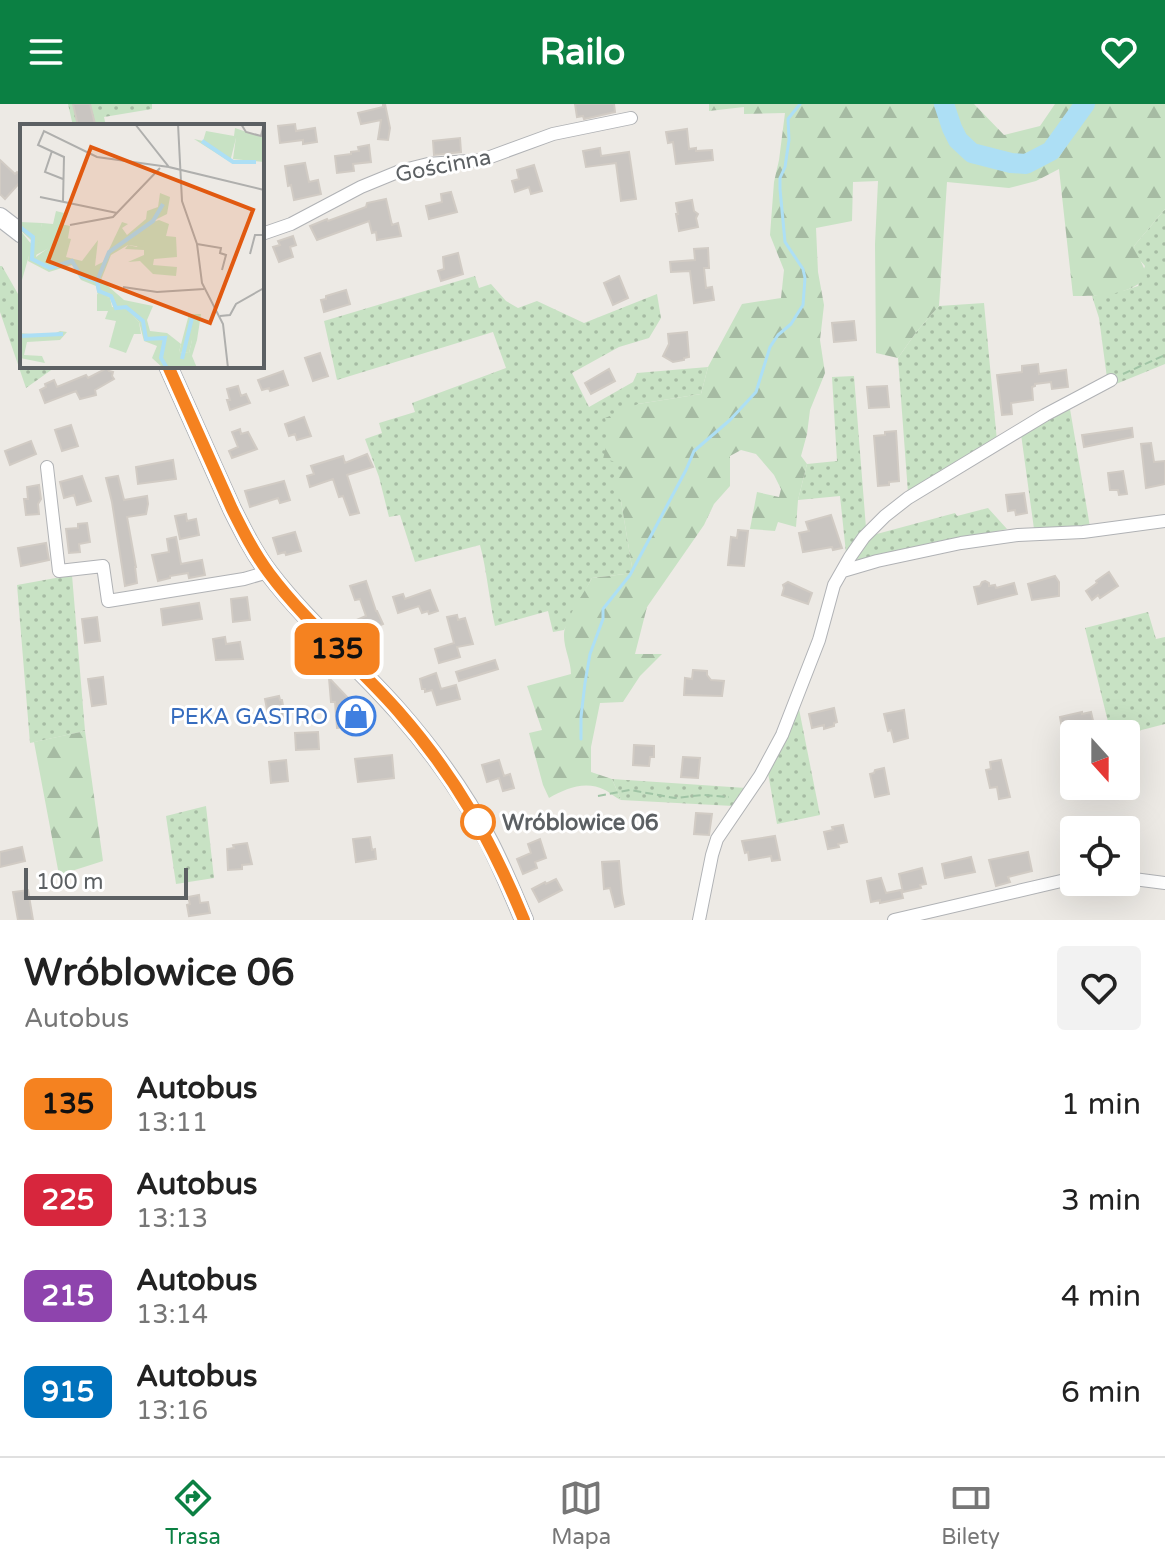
<!DOCTYPE html>
<html lang="pl">
<head>
<meta charset="utf-8">
<style>
	body { margin:0; font-family:"Varela Round",sans-serif; background:#f2f2f2; color:#222; height:100vh; display:flex; flex-direction:column; font-size:30px; white-space:nowrap }
	* { box-sizing:border-box; margin:0 }
	p { font-size:26px; color:#767676 }
	.icon { flex:none; width:44px; height:44px; fill:none; stroke:currentColor; stroke-width:2; stroke-linecap:round; stroke-linejoin:round }
	.map { position:relative; height:816px; overflow:hidden }
	.drawer { display:flex; flex-direction:column; background:#fff; flex:1 }
	.drawer>* { flex:none }
	.badge { padding:0 16px; border-radius:12px; font-size:28px; line-height:52px }
	.needle { width:52px; rotate:159deg }
	.controls { position:absolute; left:1060px; top:616px; display:grid; gap:16px }
	.controls a { display:grid; place-items:center; width:80px; height:80px; border-radius:8px; background:#fff; box-shadow:0 8px 32px #0002; font-size:40px }
	.scale { position:absolute; left:24px; bottom:20px; width:164px; box-sizing:border-box; padding-left:8px; border:4px solid #5c6063; border-top:0; font-size:22px; line-height:28px; white-space:nowrap; color:#5c6063; -webkit-text-stroke:6px #fff; paint-order:stroke }
	.map>.badge { position:absolute; translate:-50% -50%; box-shadow:0 0 0 4px #fff }
	.round { display:grid; place-items:center; flex:none; width:84px; height:84px; border-radius:8px; background:#f2f2f2 }
	.headline { display:flex; align-items:center; justify-content:space-between; height:136px; padding:0 24px }
	h1 { font-size:38px; font-weight:700; line-height:60px }
	ul { padding:0; list-style:none }
	li { display:flex; align-items:center; gap:24px; height:96px; padding:0 24px }
	li div { flex:1 }
	li b { display:block; font-size:30px }
	li em { font-style:normal }
	li .badge { min-width:88px; font-weight:700; text-align:center }
	header { display:flex; justify-content:space-between; align-items:center; height:104px; padding:0 24px; background:#0b8043; color:#fff; font-size:36px; font-weight:700 }
	.dock { display:flex; justify-content:space-around; align-items:center; height:112px; border-top:2px solid #e0e0e0; background:#fff; font-size:22px; color:#767676 }
	.dock a { display:grid; justify-items:center; gap:4px }
	.dock .current { color:#0b8043 }
	.map>svg:first-child { display:block }
</style>
</head>
<body>
<header><svg class="icon" aria-label="menu" viewBox="0 0 24 24"><path d="M4 6h16M4 12h16M4 18h16"/></svg>Railo<svg class="icon" aria-label="heart" viewBox="0 0 24 24"><path d="M12 20l-8-8c-3-5 5-10 8-4 3-6 11-1 8 4z"/></svg></header>
<div class="map">
<svg width="1165" height="816" viewBox="0 0 1165 816">
	<defs>
		<pattern id="green-dots" width="8" height="8" patternUnits="userSpaceOnUse" patternTransform="scale(2)"><rect width="8" height="8" fill="#c8e2c4"/><path d="M2 2h.1M6 6h.1" fill="none" stroke="#a6bba3" stroke-width="1.8" stroke-linecap="round"/></pattern>
		<pattern id="forest-firs" width="22" height="20" patternUnits="userSpaceOnUse" patternTransform="scale(2)"><rect width="22" height="20" fill="#c8e2c4"/><path d="M5 1l3.5 6h-7zM16 11l3.5 6h-7z" fill="#a6bba3"/></pattern>
	</defs>
	<rect width="100%" height="100%" fill="#edeae5"/>
	<path fill="url(#green-dots)" d="M68,0H152V5L104,13L106,22H73Z
		M1165,105V260L1116,280L1111,272L1107,274L1099,214L1092,192L1126,186L1138,182L1145,162L1137,153L1134,142Z
		M0,162H2L22,197V262H54V264L26,284L0,208Z
		M475,172L479,184L491,180L506,197L518,204L537,197L584,219L657,190L661,214L649,234L619,243L572,269L589,303L633,278L637,269L708,263L701,290L638,300L621,397L633,469L592,474L564,526L553,528L548,507L495,522C489,495 487,467 480,441L415,458L400,411L389,413L379,373L365,335L382,329L379,319L415,308L412,299L506,264L493,228L337,276L324,217Z
		M984,199L997,337L908,389L898,254L917,227L939,202Z
		M854,272L866,424L846,449L840,392L798,396L807,360L837,357L832,273Z
		M1070,305L1090,423L1034,425L1021,330Z
		M988,404L1007,425L854,459L850,458L873,431L955,409L957,412Z
		M72,471L85,627L30,639L17,481Z
		M1148,508L1156,535L1165,533V620L1126,630H1111L1085,524Z
		M799,605L820,711L777,720L768,669Z
		M612,675L746,684L733,702L621,696Z
		M206,702L214,774L176,780L166,712Z"/>
	<path fill="url(#forest-firs)" d="M709,0H974L1004,31L1040,22L1055,0H1165V105L1134,142C1138,154 1144,161 1147,173C1129,192 1098,192 1073,192L1059,65L1036,77L1009,84L947,78L939,202L917,227L898,254L876,249L875,140L878,77L853,78L852,117L816,124L818,168L824,201L820,236L825,269L810,306L807,330L801,352L807,360L798,396L796,423L778,418L775,427L750,425L757,388L779,393L781,385L774,371L756,350L741,346L730,352V382L714,400L704,421L647,503L635,550H662L640,572L623,598L600,599L591,643V668L612,675L621,696C614,693 611,689 605,686C586,676 566,684 549,694L543,681L529,629L542,626L527,582L571,570C571,557 564,545 564,532C563,517 585,488 592,474L633,469L621,397L608,379L627,360L603,355L609,330L605,314L638,300L701,290L708,263L742,200L781,194L784,166L770,131L774,78L779,56L785,9L744,10V3L709,7Z
		M85,627L103,757L59,771L34,638Z"/>
	<g fill="none" stroke-linecap="round" stroke-linejoin="round">
		<path stroke="#addff5" stroke-width="3" d="M581,635V613L585,579L590,550L603,515V505L630,471L686,366L694,347L730,316L756,288L770,243L778,231L791,220L803,201L805,174L803,165L785,138L780,85V74L785,63L789,36L788,15L800,0"/>
		<path stroke="#addff5" stroke-width="20" d="M944,0L952,24L958,36L972,49L1011,59L1026,60L1051,47L1085,0"/>
	</g>
	<path fill="#c9c5c1" stroke="#d1cbc4" stroke-width="2" d="M73,0H90L95,20L78,22Z
		M383,0H385L390,24L388,36L378,35L381,16L361,20L358,9L383,3Z
		M575,0H614L615,8L584,15L583,12L577,13Z
		M295,20L296,27L315,24L317,38L303,40V36L280,39L278,22Z
		M687,25L689,45L696,44V47L712,46L713,56L676,60L673,38L668,39L666,28Z
		M460,34L461,48L434,51L433,37Z
		M369,41L371,58L353,60L354,67L337,69L335,52L351,50V48L359,47L358,43Z
		M600,44L601,52L629,48L636,95L621,97L616,59L586,63L583,47Z
		M0,56L15,70L17,68L22,72V76L5,95L0,90Z
		M305,59L309,78L318,76L321,90L294,96L291,81L288,82L285,62Z
		M534,61L542,87L531,90L529,83L515,88L512,77L519,75L517,66Z
		M451,88L457,108L429,115L426,102L442,98L441,90Z
		M386,95L392,121L398,119L401,132L377,136L376,128L372,129L369,117L317,136L310,122L327,115L328,117L366,103L367,99Z
		M692,96L694,107L698,110L696,114L698,123L679,127L676,110H678L676,99Z
		M293,132L296,141L290,143L293,153L279,158L273,143L280,141L278,137Z
		M708,144L709,164H704L706,184L712,183L714,196L694,199L690,167L671,168L670,158L695,156L694,145Z
		M458,149L463,170L441,177L438,167L444,165L443,153Z
		M619,172L628,194L613,201L604,179Z
		M346,186L350,200L324,208L321,196L326,195V192Z
		M854,217L856,236L834,238L832,219Z
		M687,228L689,253L684,254V256L673,258L663,252L669,240L668,230Z
		M320,249L328,272L313,277L305,254Z
		M1038,260L1039,270L1066,266L1068,283L1052,285L1051,278L1035,280V282L1032,283L1033,296L1011,299L1012,310L1002,311L997,271L1022,268V262Z
		M107,264L109,267L113,268L112,272L114,275L95,286L96,291L80,295L76,287L45,299L40,286L46,283L45,280L54,276L57,283L86,271L88,274Z
		M609,265L615,277L591,290L585,279Z
		M283,267L288,281L270,287L269,284L262,286L258,276Z
		M238,282L241,292L246,290L250,299L230,306L227,296H230L227,285Z
		M887,282L889,303L869,304L867,283Z
		M304,313L311,332L297,336L295,330L289,332L285,320Z
		M71,321L78,342L62,347L55,326Z
		M1132,324L1133,333L1084,343L1082,331Z
		M240,325L241,330L248,328L257,345L232,354L229,347L238,343L232,328Z
		M896,327L899,377L889,378V381L878,382L874,332L885,331V328Z
		M31,337L36,350L10,361L5,347Z
		M1151,339L1154,358L1165,357V380L1146,384L1141,340Z
		M367,350L373,363L347,371L359,409L350,411L343,392L339,393L333,375L310,383L307,372L314,370L311,362L343,352L345,359Z
		M173,356L176,375L138,380L136,363Z
		M1123,367L1127,390L1119,391L1118,386H1110L1108,369Z
		M82,372L91,397L77,401L74,391L64,394L60,378Z
		M118,372L124,396L147,392L148,400L146,410L127,413L136,463H135L137,479L125,482L112,398L106,374Z
		M284,377L290,396L280,399L278,394L250,403L245,387Z
		M39,381L41,395L38,400L39,410L26,411L24,395H28L27,383Z
		M1024,389L1027,409L1016,411L1015,406L1008,407L1006,391Z
		M186,410L187,417L196,415L199,431L180,435L175,412Z
		M831,411L842,444L833,446L832,443L803,448L799,429L809,427L806,418Z
		M87,419L90,438L79,440L80,448L69,449L66,425L78,424V420Z
		M738,426L748,427L744,462L728,461L731,433L737,434Z
		M295,428L301,447L286,451L285,448L278,450L273,434Z
		M176,433L181,460L202,456L205,471L189,474L188,469L170,472V474L158,477L152,451L169,448L167,435Z
		M46,439L49,456L21,462L18,444Z
		M1109,468L1118,482L1100,494L1098,491L1092,496L1086,487L1097,479L1096,477Z
		M1055,472L1059,478V492L1032,496L1028,480Z
		M366,477L376,507H377L383,520L353,533L347,520L366,512L360,495L355,496L350,482Z
		M985,477L989,479V482L995,481L996,484L1014,479L1017,490L978,500L974,483L980,482L982,478Z
		M788,478L812,489L808,500L782,491L784,484L783,481Z
		M430,486L438,507L429,510L428,507L422,509L419,502L398,509L393,493L403,490L405,495Z
		M247,493L250,516L233,518L231,495Z
		M199,499L202,515L163,521L161,505Z
		M457,511L458,516L465,514L473,540L457,543L460,553L439,559L435,545L454,539L447,513Z
		M97,513L100,537L85,539L82,515Z
		M225,533L226,540L240,538L243,555L216,556L213,535Z
		M495,556L498,565L459,577L456,568Z
		M693,566L707,567V571L711,576L724,577L722,592L684,591L685,574L692,575Z
		M436,569L441,585L456,581L460,595L437,601L432,586L425,588V585H422L420,575Z
		M103,573L106,600L92,602L88,575Z
		M329,574L350,596L355,609H358L360,622L337,624L335,598H331Z
		M279,592L280,596H282L286,618L270,621L265,595Z
		M834,604L837,618L834,619V622L824,625V621L812,624L809,610Z
		M904,606L908,634L894,638L891,626L888,627L884,610Z
		M1082,608V610L1091,608L1094,621L1073,626L1074,633L1064,636L1060,613Z
		M318,628L319,645L296,646L295,629Z
		M634,641L654,642V653H650L649,662L633,661Z
		M392,651L394,674L358,678L355,655Z
		M683,653L700,654L698,674L681,673Z
		M286,656L288,677L271,679L269,658Z
		M499,656L504,672L510,670L514,684L503,687L499,674L487,678L482,661Z
		M1001,656L1010,693L999,695L997,683L990,684L986,666L991,665L990,658Z
		M884,664L889,690L875,693L870,670L874,669L875,666Z
		M696,709L712,710L709,731L694,730Z
		M843,721L847,738L838,740L839,743L828,745L824,728L833,726L832,723Z
		M775,732L780,756L772,757L771,752L749,756L748,748L745,749L742,737Z
		M370,733L372,746L375,745L376,755L356,758L353,735Z
		M540,735L546,754L535,758L537,764L523,770L517,755L531,749L528,740Z
		M247,739L252,760L242,761V765L228,766L227,745L234,744L233,741Z
		M22,743L25,757L0,763V748Z
		M1028,748L1032,767L1008,773L1010,778L996,782L989,756Z
		M971,753L975,768L945,774L942,760Z
		M619,757L622,789L624,800L615,803L610,784L604,785L602,758Z
		M922,764L926,780L920,781L921,784L903,788L899,770Z
		M881,774L886,789L901,786L903,794L880,799V796L871,798L867,777Z
		M556,775L562,786L539,798L532,785L545,778L546,780Z
		M28,786L33,816H18L13,788Z
		M199,791L200,799L208,798L210,809L189,812L187,801L190,800L188,793Z"/>
	<g fill="none" stroke-linecap="round" stroke-linejoin="round">
		<defs>
			<path id="street" d="M262,130L291,120L361,83L400,67L428,60L482,56L553,30L631,14
				M47,363L59,467L103,462L108,497L244,475L268,468
				M843,467L877,457L961,439L1018,431L1083,428L1165,417
				M1126,774L1165,779
				M699,816L712,751L717,735L760,672L782,631L819,536L834,481L850,453L864,433L885,412L908,394L1045,311L1111,276
				M894,816L1074,774"/>
			<path id="secondary" d="M0,113L22,130
				M168,262L232,405C243,427 254,449 269,469C307,519 357,560 398,607C433,647 465,691 489,738C502,763 513,790 524,816"/>
		</defs>
		<use href="#street" stroke="#b0b2b5" stroke-width="14"/>
		<use href="#secondary" stroke="#b1b4b8" stroke-width="20"/>
		<path stroke="#a0c4a5" stroke-width="2" stroke-dasharray="8 4" stroke-linecap="butt" d="M1123,270L1165,251
			M598,692L630,686L675,694L703,691L729,693"/>
		<use href="#street" stroke="#fff" stroke-width="12"/>
		<use href="#secondary" stroke="#fff" stroke-width="18"/>
	</g>
	<g fill="none" stroke-linecap="round" stroke-linejoin="round">
		<defs>
			<path id="line" d="M168,262L232,405C243,427 254,449 269,469C307,520 357,560 398,607C456,673 491,736 524,816"/>
		</defs>
		<use href="#line" stroke="#fff" stroke-width="18"/>
		<use href="#line" stroke="#f58220" stroke-width="12"/>
	</g>
	<defs>
		<symbol id="shop-ring" viewBox="-11 -11 22 22"><circle r="9.5" fill="#fff" stroke="#3f7fe0" stroke-width="1.5"/><path d="M-5-2.5h2.3a2.7 3.5 0 0 1 5.4 0H5L5.5 6h-11ZM-1.5-2.5h3a1.5 2.3 0 0 0-3 0Z" fill="#3f7fe0"/></symbol>
	</defs>
	<g fill-rule="evenodd">
		<use href="#shop-ring" x="334" y="590" width="44" height="44"/>
	</g>
	<circle fill="#fff" stroke="#f58220" stroke-width="4" cx="478" cy="718" r="16"/>
	<g text-anchor="middle" stroke-width="6" stroke-linejoin="round" paint-order="stroke">
		<g font-size="22" fill="#5c6063" stroke="#fff">
			<text transform="translate(443 61) rotate(-11)" y="8">Gościnna</text>
		</g>
		<g font-size="22" fill="#366cbe" stroke="#fff" text-anchor="end">
			<text x="328" y="620">PEKA GASTRO</text>
		</g>
		<g font-size="22" font-weight="bold" fill="#5c6063" stroke="#fff" text-anchor="start">
			<text x="502" y="726">Wróblowice 06</text>
		</g>
	</g>
	<g transform="translate(20 20)">
		<rect width="244" height="244" fill="#edeae5"/>
		<path d="M215,4L244,14V19L216,14L210,38L174,15L183,17L186,7L214,12ZM36,87L44,89L41,100L50,102L48,114L14,132L22,99L33,100ZM139,96L149,100L146,112L156,113L157,133L134,135L133,141L157,143L156,152L133,150L120,137L108,138L124,131V126L105,125L108,121L117,123L127,100ZM0,106L12,121L0,163ZM77,170L90,174L92,183L107,185L119,198L121,210H114L106,229L89,223L96,197L85,195L88,187H77ZM169,190H181L177,216H172L169,229L159,228Z" fill="#c8e2c4"/>
		<path d="M140,69L150,73L147,90L127,100L122,123L108,121L91,131L81,156L104,176L133,182L127,196L130,207L147,209L161,220L159,228L169,229L172,216H177L172,232L177,244H143L132,234L137,222L124,217L119,198L107,185H94L90,174L78,172L76,162L61,156L52,141L29,148L8,137L11,116L0,106V98L22,99L16,133L43,113L51,115L46,133L62,137L78,116L75,142L83,138L102,98L108,100L102,104L107,111L126,95L127,87L138,83ZM40,207L47,208L40,216L7,218L4,231L22,232L25,239L0,234V209L30,212Z" fill="#c8e2c4"/>
		<path d="M227,12L244,16V38L213,35L216,13Z" fill="#c8e2c4"/>
		<path fill="none" stroke="#addff5" stroke-width="4" d="M182,17L213,38H236M0,103L13,113L12,135L30,144L52,137L61,152L77,157L79,167L91,172L96,184L106,183L123,197L126,215L145,214L141,234L147,244M77,157L89,128L133,97L143,80M0,212L43,210M162,235L172,194"/>
		<path fill="none" stroke="#afafad" stroke-width="2" d="M115,0L149,43L244,66M158,0L162,77L177,120L182,159L203,200L208,244M221,0L226,8L241,12L244,0M32,27L25,48L43,55M20,73L97,89M43,77L44,33L18,21L24,7L77,33L149,43M50,101L93,93L140,44M177,120L201,124L200,129L206,131L202,146M230,130L235,111H244M103,163L137,168L184,165M200,192L210,191L216,180L244,164"/>
		<path fill="#e15910" fill-opacity="0.15" stroke="#e15910" stroke-width="4" d="M71,23L233,86L190,199L28,137Z"/>
		<rect width="244" height="244" fill="none" stroke="#5c6063" stroke-width="4"/>
	</g>
</svg>
<div class="controls">
<a><svg class="needle" viewBox="-14 -14 28 28"><path d="M0-13l5 13h-10z" fill="#e53935"/><path d="M0 13l5-13h-10z" fill="#767676"/></svg></a>
<a><svg class="icon" aria-label="locate" viewBox="0 0 24 24"><circle cx="12" cy="12" r="6"/><path d="M12 2v4M12 18v4M2 12h4M18 12h4"/></svg></a>
</div>
<div class="scale">100 m</div>
<b class="badge" style="left:337px;top:545px;background:#f58220;color:#111">135</b>
</div>
<section class="drawer">
<div class="headline"><div><h1>Wróblowice 06</h1><p>Autobus</p></div><a class="round"><svg class="icon" aria-label="heart" viewBox="0 0 24 24"><path d="M12 20l-8-8c-3-5 5-10 8-4 3-6 11-1 8 4z"/></svg></a></div>
<ul>
<li><span class="badge" style="background:#f58220;color:#111">135</span><div><b>Autobus</b><p>13:11</p></div><em>1 min</em></li>
<li><span class="badge" style="background:#d7263d;color:#fff">225</span><div><b>Autobus</b><p>13:13</p></div><em>3 min</em></li>
<li><span class="badge" style="background:#8e44ad;color:#fff">215</span><div><b>Autobus</b><p>13:14</p></div><em>4 min</em></li>
<li><span class="badge" style="background:#0072bc;color:#fff">915</span><div><b>Autobus</b><p>13:16</p></div><em>6 min</em></li>
</ul>
</section>
<nav class="dock">
<a class="current"><svg class="icon" aria-label="directions" viewBox="0 0 24 24"><path d="M12 3l9 9-9 9-9-9zM9 14v-3h6M13 9l2 2-2 2"/></svg>Trasa</a>
<a><svg class="icon" aria-label="map" viewBox="0 0 24 24"><path d="M3 6l6-2 6 2 6-2v14l-6 2-6-2-6 2zM9 4v14M15 6v14"/></svg>Mapa</a>
<a><svg class="icon" aria-label="tickets" viewBox="0 0 24 24"><path d="M3 7h18v10H3zM15 7v10"/></svg>Bilety</a>
</nav>
</body>
</html>
